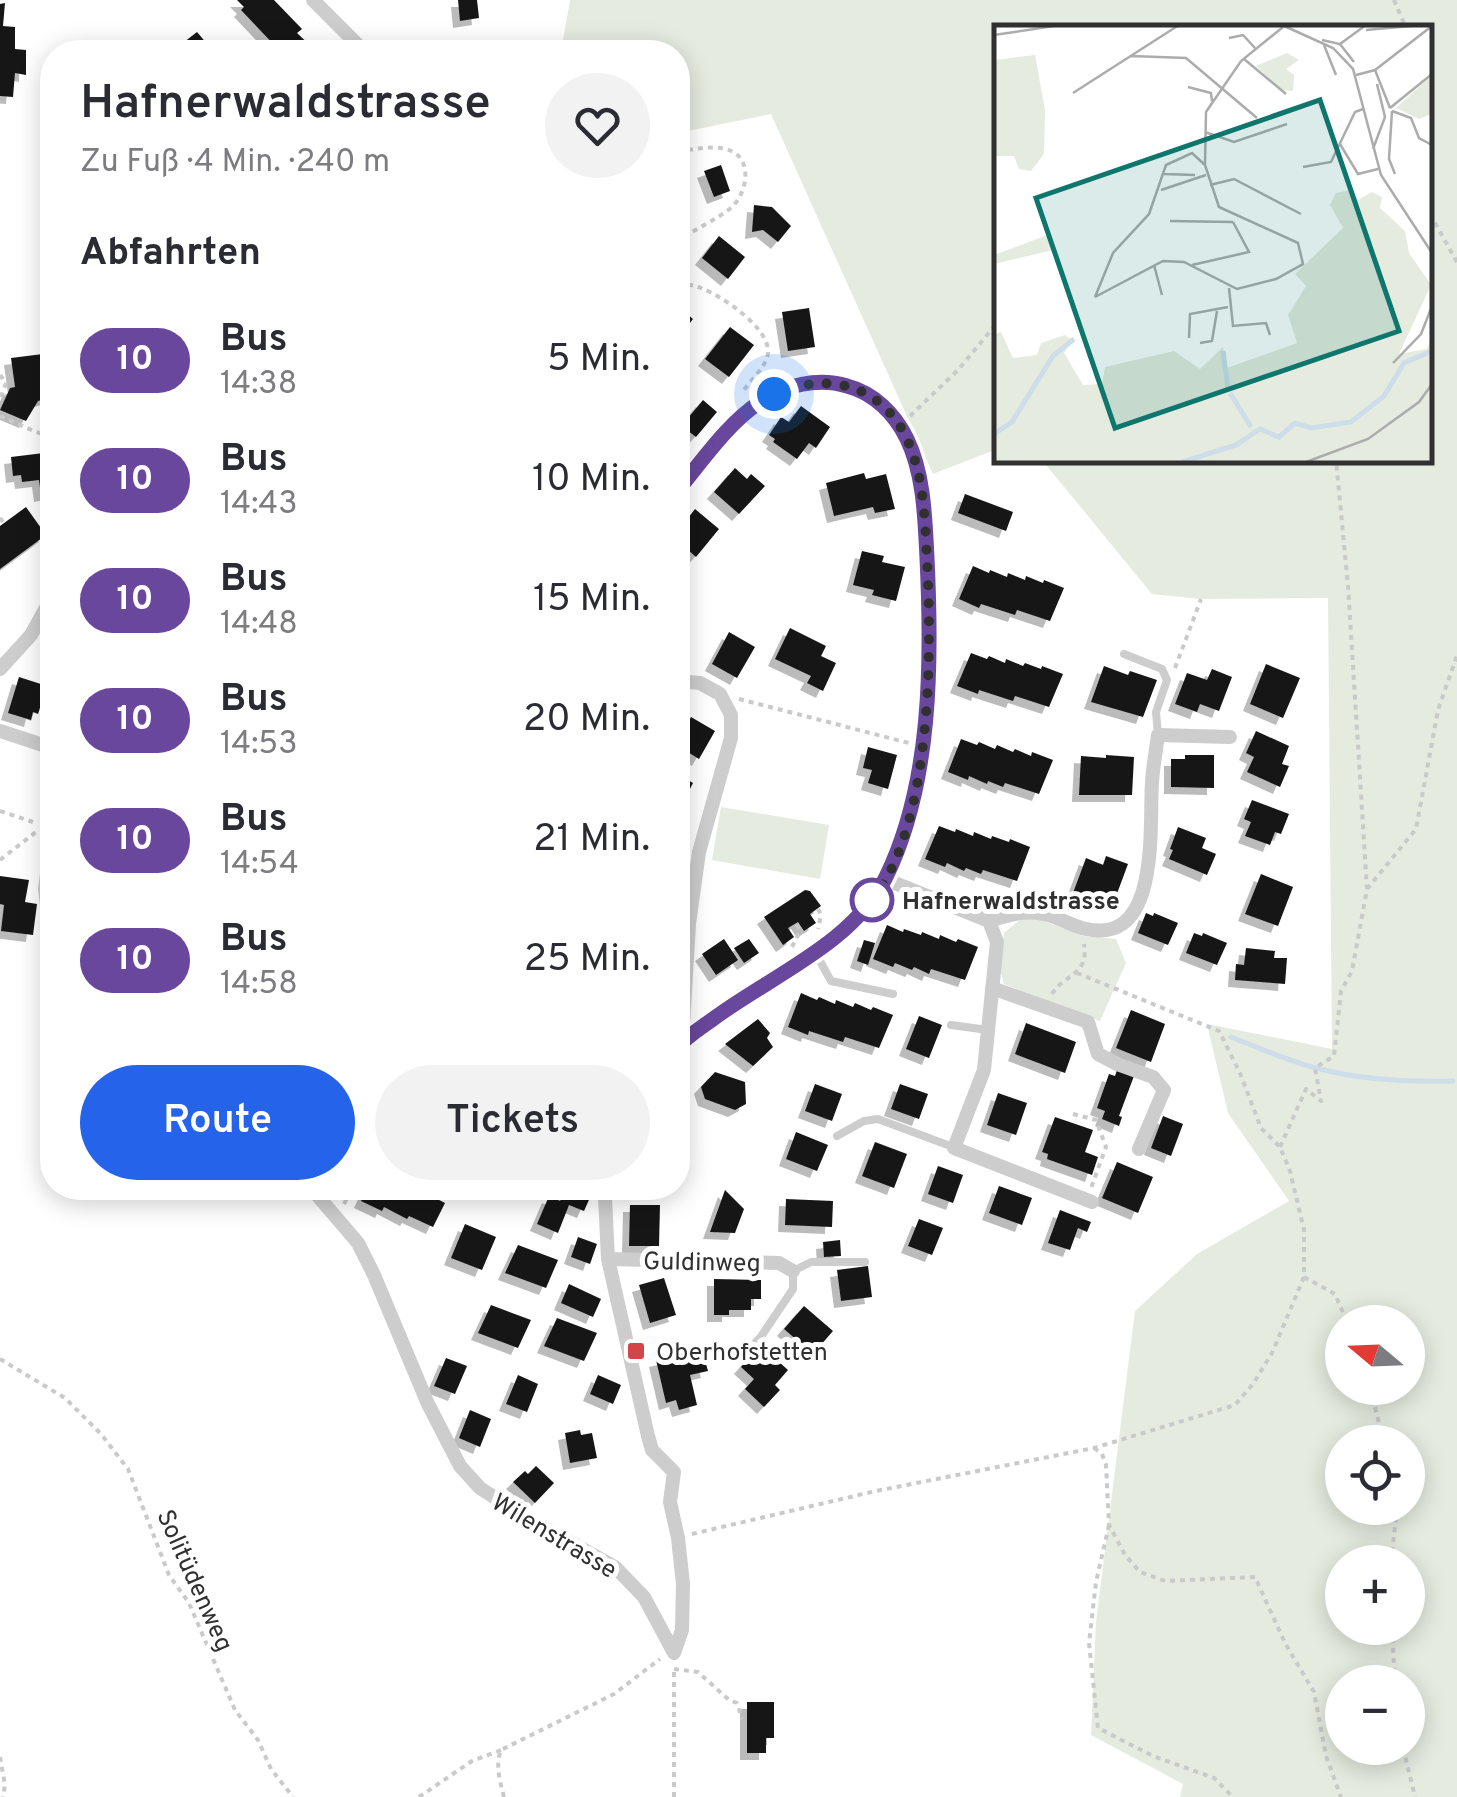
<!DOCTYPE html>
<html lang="de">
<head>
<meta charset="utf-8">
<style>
	body { margin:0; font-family:Overpass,sans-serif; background:#f2f2f3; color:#2b2b33; height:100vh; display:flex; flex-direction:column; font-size:38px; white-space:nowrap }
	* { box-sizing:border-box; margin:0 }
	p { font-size:32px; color:#7c7c81 }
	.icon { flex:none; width:55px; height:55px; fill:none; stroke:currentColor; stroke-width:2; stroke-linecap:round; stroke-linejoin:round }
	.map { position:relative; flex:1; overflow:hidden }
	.drawer { position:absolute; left:40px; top:40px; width:650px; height:1160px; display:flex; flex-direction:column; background:#fff; border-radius:40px; box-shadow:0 5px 25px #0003 }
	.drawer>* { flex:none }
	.badge { padding:0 20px; border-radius:32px; font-size:35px; line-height:65px }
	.needle { width:65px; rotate:289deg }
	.tools { position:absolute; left:1325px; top:1305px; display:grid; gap:20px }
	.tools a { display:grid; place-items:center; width:100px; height:100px; border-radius:50%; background:#fff; box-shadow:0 5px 25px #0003; font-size:50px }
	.you { position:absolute; width:50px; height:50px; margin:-25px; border:8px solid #fff; border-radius:50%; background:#1a73e8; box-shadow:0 0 0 15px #1a73e833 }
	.map>.badge { position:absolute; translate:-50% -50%; box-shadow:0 0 0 5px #fff }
	h2 { padding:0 40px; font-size:38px; line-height:90px }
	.round { display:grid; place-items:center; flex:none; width:105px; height:105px; border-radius:52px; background:#f2f2f3 }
	.headline { display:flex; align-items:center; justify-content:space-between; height:170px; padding:0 40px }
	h1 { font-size:48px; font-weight:600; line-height:75px }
	.cta { display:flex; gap:20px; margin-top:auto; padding:20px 40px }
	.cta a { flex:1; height:115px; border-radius:60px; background:#2563eb; color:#fff; font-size:40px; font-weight:600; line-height:115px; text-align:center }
	.cta a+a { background:#f2f2f3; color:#2b2b33 }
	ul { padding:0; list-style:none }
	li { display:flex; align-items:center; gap:30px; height:120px; padding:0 40px }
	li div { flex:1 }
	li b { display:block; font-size:38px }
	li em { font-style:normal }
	li .badge { min-width:110px; font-weight:700; text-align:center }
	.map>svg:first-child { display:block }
</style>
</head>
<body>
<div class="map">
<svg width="1457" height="1797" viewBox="0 0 1457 1797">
	<defs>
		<filter id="shadow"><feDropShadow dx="-7" dy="7" stdDeviation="0" flood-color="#0004"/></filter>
	</defs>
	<rect width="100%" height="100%" fill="#fff"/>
	<path fill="#e5ebdf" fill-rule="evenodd" d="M570,0H1457V1797H1180L1183,1784L1091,1735L1096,1622L1135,1311L1197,1254L1289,1201L1228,1113L1207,1024L1332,1049L1328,598L1201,599L1152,594L1042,460H1430V28H997V449L933,474L771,114L678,133V52H561ZM1342,1322H1408V1388H1342ZM1342,1442H1408V1508H1342ZM1342,1562H1408V1628H1342ZM1342,1682H1408V1748H1342Z
		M721,807L829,825L820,879L712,860Z
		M1023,917L1038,919L1083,936L1116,939L1126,963L1100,1021L1004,984L1000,969L1004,933Z"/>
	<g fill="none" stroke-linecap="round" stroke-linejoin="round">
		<path stroke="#cddde9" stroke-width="5" d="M1231,1037C1260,1048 1289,1062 1320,1069C1362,1080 1410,1082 1453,1081"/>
	</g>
	<path fill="#171717" filter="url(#shadow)" d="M237,0H274L302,29L297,33L317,52H274L278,49L241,10L244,7Z
		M458,0H477L479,18L460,21Z
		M5,3L3,26L15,27V49L26,50V75L15,73L13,97L0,96V4Z
		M197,32L214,52H184L179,46Z
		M721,165L730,191L714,197L704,171Z
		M754,205L772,207L791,226L778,242L763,230L752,232Z
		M719,236L745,257L728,279L702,258Z
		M678,306L693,319L678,338Z
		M809,308L815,347L788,351L782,312Z
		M730,327L754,345L729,377L705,359Z
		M43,354L48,398L38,401L26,421L0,410L10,388L15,387L11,358Z
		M703,400L717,412L696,437L687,430L678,442V420L683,424Z
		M801,406L830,427L816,448L809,443L797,459L773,442L775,439L769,435L781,417L789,422Z
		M52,452V493L41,495L39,480L22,482L21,475L13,476L11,457Z
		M735,468L747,479L751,474L765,486L739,514L714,492Z
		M864,473L866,479L886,474L895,509L875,513L873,507L834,516L826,483Z
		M965,494L1013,512L1006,531L958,513Z
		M26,507L46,535L0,569V526Z
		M695,509L719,529L696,557L678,541V531Z
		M862,551L884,556L882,562L905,567L896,601L872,595L874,590L853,585Z
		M973,566L989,573L990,570L1007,577L1008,573L1025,580L1026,576L1043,583L1044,580L1064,588L1050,621L1017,610L1015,615L981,604L979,608L959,599Z
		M790,628L826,646L821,656L836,663L823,691L807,683L811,676L775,659Z
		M729,632L755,647L737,678L712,664Z
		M971,653L987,659L989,656L1005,663L1006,659L1023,666L1025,663L1041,669L1042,666L1063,674L1049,707L1015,696L1013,701L979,690L978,694L957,686Z
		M1266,664L1300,678L1283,718L1250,704Z
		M1104,666L1128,675L1130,671L1157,680L1143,717L1091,702Z
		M1212,669L1232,677L1219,711L1200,704L1197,712L1175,704L1187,673L1207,680Z
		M19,677L47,686L38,714L33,712L31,720L8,713Z
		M691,717L715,731L699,759L678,746V740Z
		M1256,731L1289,746L1282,764L1289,766L1280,787L1247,772L1254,757L1246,753Z
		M961,739L977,745L979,742L995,749L997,745L1013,752L1015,749L1031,756L1032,752L1053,760L1039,794L1005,783L1003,787L988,781L987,784L969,776L968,780L948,772Z
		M868,747L897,755L888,789L868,783L872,770L863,768Z
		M1106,755L1134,757L1132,795H1079L1081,756L1106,758Z
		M1185,755H1214V788L1171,787V759H1185Z
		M678,774L693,783L678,812Z
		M1252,800L1289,814L1281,834L1275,832L1270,845L1245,836L1251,822L1244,819Z
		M939,826L955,832L956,829L973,836L974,832L991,839L992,836L1009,842L1010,839L1030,847L1017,881L983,870L981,874L966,868L964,871L947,863L945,867L925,859Z
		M1178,827L1206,838L1202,848L1216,854L1207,875L1169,859L1173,850L1170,849Z
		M1106,856L1128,864L1115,899L1096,892L1093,901L1073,893L1086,858L1103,865Z
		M1261,874L1293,887L1278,926L1245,914Z
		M0,876L29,880L25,902L37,904L33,935L1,931L4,905L0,904Z
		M805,890L810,891L821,906L810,914L816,923L804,931L798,922L788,928L794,937L783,945L764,917Z
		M1146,913L1153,916L1154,913L1178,923L1168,945L1138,933Z
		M887,925L903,932L904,929L921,935L922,932L939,939L940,935L956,942L958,939L978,947L965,980L931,969L929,974L914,967L912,970L895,963L893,967L873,959Z
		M1194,933L1202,936L1203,933L1227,943L1217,965L1186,953Z
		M724,939L738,960L716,975L702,954Z
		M749,939L759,953L744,963L734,948Z
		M864,940L875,943L868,965L857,961Z
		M1246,948L1275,951L1274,958H1287L1285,984L1235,980L1236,964L1244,965Z
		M801,993L817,1000L819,997L835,1004L836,1000L853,1007L855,1003L871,1010L873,1007L893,1015L879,1048L845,1037L843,1042L809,1031L808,1035L788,1027Z
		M1131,1010L1165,1024L1151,1062L1116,1048Z
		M919,1016L942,1025L929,1058L906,1049Z
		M758,1019L770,1033L767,1038L773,1047L753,1066L725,1044Z
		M1026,1023L1076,1042L1065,1073L1015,1054Z
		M1117,1070L1134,1076L1119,1116L1122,1117L1119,1126L1102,1119L1105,1111L1097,1108L1109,1074L1115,1076Z
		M715,1072L745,1082L746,1104L735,1110L705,1099L701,1087Z
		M815,1084L842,1094L832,1121L805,1111Z
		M900,1084L928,1094L919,1119L891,1109Z
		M998,1093L1027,1103L1016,1135L987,1125Z
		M1163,1116L1183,1124L1171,1156L1151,1148Z
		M1055,1117L1093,1130L1085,1152L1098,1157L1092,1175L1047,1159L1048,1154L1042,1152Z
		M796,1132L828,1145L817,1171L786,1159Z
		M875,1142L907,1154L894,1188L862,1176Z
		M1117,1162L1153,1177L1138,1213L1102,1198Z
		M938,1166L963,1175L953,1203L928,1194Z
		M999,1186L1032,1198L1022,1225L989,1213Z
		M367,1188H404L420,1195L422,1191L445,1203L433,1227L409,1216L407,1219L384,1207L382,1211L361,1201Z
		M566,1188H578L592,1193L584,1211L569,1205L558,1233L537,1224L549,1196L560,1201Z
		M725,1190L744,1209L735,1233L710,1232Z
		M786,1199L833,1201L832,1227L785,1225Z
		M630,1205H660L659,1246H629Z
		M1060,1210L1091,1222L1087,1232L1078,1228L1070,1250L1048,1243Z
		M919,1219L943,1228L932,1255L908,1246Z
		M465,1224L496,1237L482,1270L451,1258Z
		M578,1237L597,1244L590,1264L571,1257Z
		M840,1240L841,1256L824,1257L823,1242Z
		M518,1245L558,1260L546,1288L505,1273Z
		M868,1266L872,1297L841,1301L837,1270Z
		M664,1278L676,1315L650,1323L639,1285Z
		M714,1279L761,1280V1299H751V1310H729V1315H714Z
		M569,1284L601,1299L593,1317L561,1303Z
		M491,1305L531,1320L518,1348L478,1333Z
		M804,1306L833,1331L813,1354L784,1329Z
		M557,1318L597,1333L584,1361L544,1346Z
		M760,1345L788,1370L775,1385L780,1390L764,1407L745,1389L754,1379L741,1367Z
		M702,1349L708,1371L690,1375L697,1405L679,1410L676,1400L666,1403L656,1360Z
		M446,1358L467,1366L455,1394L434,1386Z
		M518,1375L538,1384L527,1412L506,1404Z
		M598,1375L621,1385L613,1404L590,1394Z
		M470,1410L491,1419L480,1447L459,1438Z
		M580,1430L581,1435L592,1433L597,1458L570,1463L565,1433Z
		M536,1466L554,1483L535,1503L513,1482L525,1471L528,1474Z
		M747,1702H774V1738H766V1753H747Z"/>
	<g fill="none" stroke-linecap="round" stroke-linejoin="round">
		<path stroke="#cacaca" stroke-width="4" stroke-dasharray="5 5" stroke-linecap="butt" d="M1394,0L1406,28
			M678,151C692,150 712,145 725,149C754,155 748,192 732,207C718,219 694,230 678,240
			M1430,214L1457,262
			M678,283C685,284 694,285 701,288C722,296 770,328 768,353C766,368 750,380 742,393
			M0,375L6,383L0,400
			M0,416L36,432L52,437
			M910,416L958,370L997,323
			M0,518L4,523
			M1175,668L1201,599
			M739,699L909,743
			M0,811L33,822
			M0,860L36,832
			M1367,889L1416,829L1438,710L1457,655
			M818,909L821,915L818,929
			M792,947L800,931L796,923
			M1052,994C1065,973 1089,976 1084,944
			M1073,1114L1096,1120L1106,1147L1091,1188
			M1280,1147L1306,1089L1321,1101L1315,1068L1334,1056L1341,991L1352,971L1367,889L1348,586L1336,460
			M344,1204L352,1188
			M1304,1277L1335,1294L1347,1322
			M0,1359L65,1398L101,1434L128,1469L169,1575L189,1603L235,1710L258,1740L271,1769L293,1797
			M1370,1388L1384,1442
			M1094,1448L1102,1454L1106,1465L1109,1525L1125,1555L1140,1572L1165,1581L1255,1577L1285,1643L1314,1692L1326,1756L1341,1797
			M1109,1525L1096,1582L1089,1643L1098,1728L1153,1756L1214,1778L1233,1797
			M692,1534L876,1491L1094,1448L1235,1405L1253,1384L1272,1353L1304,1277V1230L1290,1171L1280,1147L1261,1128L1240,1073L1219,1031L1077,973
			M1391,1562L1397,1508
			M1392,1628L1395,1682
			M674,1669L698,1672L729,1700L737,1703L742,1719
			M1403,1748L1415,1797
			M0,1757L5,1785L3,1797
			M419,1797L472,1761L501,1750
			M504,1797C500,1781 495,1766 501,1750L614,1694L660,1659
			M674,1797V1667"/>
		<path stroke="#cdcdcd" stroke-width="8" d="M1124,654L1162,669L1167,680L1156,712L1158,735
			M815,952L831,981L893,994
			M951,1025L988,1030
			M837,1136L864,1121L878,1119L953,1147
			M740,1357L760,1338L793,1289V1271L811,1262H865"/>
		<path stroke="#cdcdcd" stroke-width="14" d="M313,0L365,52
			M411,52H440
			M678,489C703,459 728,424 760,401C784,384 818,378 847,386C874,393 895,414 907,439C923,472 924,514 926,550C932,656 933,780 886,877C854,943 769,976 713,1019C701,1028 687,1036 678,1047
			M0,669L31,635L52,597
			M678,681L700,683L720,694L731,715V738L699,852L689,924L682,1042
			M0,731L52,748
			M52,814L48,823L52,834L45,889L52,946
			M885,879L989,921C1013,913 1032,908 1057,918C1066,922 1076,927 1086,929C1161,946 1149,826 1152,782C1153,766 1156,751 1158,735L1230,737
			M989,921L997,942L984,1070L954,1148L1092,1202
			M992,988L1088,1022L1098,1054L1117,1064L1153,1077L1164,1090L1139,1149
			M311,1188L358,1243L374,1275L428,1404L460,1466L480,1488L520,1514L615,1567L644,1597L674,1653
			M607,1188L605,1197L608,1259L648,1436L652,1450L674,1472L670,1502L678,1538L683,1584L682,1630L674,1653
			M608,1259L779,1263L793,1271"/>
	</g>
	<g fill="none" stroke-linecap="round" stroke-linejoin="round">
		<defs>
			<path id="line" d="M678,490C703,460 727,424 760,402C785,385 818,377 847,386C874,393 895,414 907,439C924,474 925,519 927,558C932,661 932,783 886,877C854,943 769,977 713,1019C701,1028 687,1036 678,1047"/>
		</defs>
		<use href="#line" stroke="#fff" stroke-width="22"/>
		<use href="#line" stroke="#69479c" stroke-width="15"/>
		<path stroke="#303030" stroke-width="10" stroke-dasharray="0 18" d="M774,394C825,373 876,382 904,433C924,471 925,519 927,560C932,651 932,827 872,900"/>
	</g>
	<circle fill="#fff" stroke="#69479c" stroke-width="5" cx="872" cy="900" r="20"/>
	<rect fill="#d44549" stroke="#fff" stroke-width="4" x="626" y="1341" width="20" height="20" rx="5"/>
	<g text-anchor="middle" stroke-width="10" stroke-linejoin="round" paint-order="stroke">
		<g font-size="25" font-weight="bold" fill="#303030" stroke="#fff" text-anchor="start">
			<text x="902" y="909">Hafnerwaldstrasse</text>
		</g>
		<g font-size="25" fill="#303030" stroke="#fff">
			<text transform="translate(702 1261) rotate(1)" y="9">Guldinweg</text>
			<text transform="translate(555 1535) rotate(31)" y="9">Wilenstrasse</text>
			<text transform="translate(196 1580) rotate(66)" y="9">Solitüdenweg</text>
		</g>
		<g font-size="25" fill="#303030" stroke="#fff" text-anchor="start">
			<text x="656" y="1360">Oberhofstetten</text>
		</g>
	</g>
	<g transform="translate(994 25)">
		<rect width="438" height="438" fill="#fff"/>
		<path d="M293,28L305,35L292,44L300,50L299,66L287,65L262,41ZM41,30L51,85L50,129L37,146L25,144L20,131H0V35ZM437,51V89L425,94L402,83ZM357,165L364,175L378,167L388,172L386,183L411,206L415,228L437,260L405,329L433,324L437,313V437H0V309L7,307L19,333L43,330L47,318L71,310L78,315L70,328L89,360L108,359L111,342L180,326L206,344L229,322L233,343L303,318L294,290L312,261L301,249L349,203L336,180L342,168ZM56,209L59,225L0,239V230Z" fill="#e5ebdf"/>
		<path fill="none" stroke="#cddde9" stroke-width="5" d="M229,326L234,364M236,368L257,402M0,409L18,397L59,331L80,314M188,437L242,420L266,404L285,412L301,398L317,403L357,397L390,371L410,338L438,326"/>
		<path fill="none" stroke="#acacac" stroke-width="2.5" d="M288,0L339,23L359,44L387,150L438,228M372,5L428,0M0,10L60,1M235,13L249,10L261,23M328,15L346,19L360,37M346,19L372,0M330,20L342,50M137,31L192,33L263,93M250,34L292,69M381,45L396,83M362,50L381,45L438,1M194,62L217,68L218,76M79,68L185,0M396,83L438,49M398,86L395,134L401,149M398,86L417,93L425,113L438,120M211,107L240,117L293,99M346,119L364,149L384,144M379,124L391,92L383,59M309,142L337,137L361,87L369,84M170,149L201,150M216,160L240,154L307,189M167,165L212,150M176,196L239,197M160,240L168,270M198,240L255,227L239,197M235,263L239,301L272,298L276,310M101,272L169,236L190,237L243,264L282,254L309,239L304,218L225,182L211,140L212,87L247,36L289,2M101,272L119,228L155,189L172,140L198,128L211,140M195,313L196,289L234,282M206,318L218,316L223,286M399,338L427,309L438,281M312,437L374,414L425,377L438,359"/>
		<path fill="#0f766e" fill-opacity="0.15" stroke="#0f766e" stroke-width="5" d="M326,75L405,306L121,403L42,173Z"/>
		<rect width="438" height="438" fill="none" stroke="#303030" stroke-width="5"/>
	</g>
</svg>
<div class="tools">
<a><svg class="needle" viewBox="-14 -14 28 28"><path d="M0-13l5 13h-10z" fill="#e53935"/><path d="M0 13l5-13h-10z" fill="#7c7c81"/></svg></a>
<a><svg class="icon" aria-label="locate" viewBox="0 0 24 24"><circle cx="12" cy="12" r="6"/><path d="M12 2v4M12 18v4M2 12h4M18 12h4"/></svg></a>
<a>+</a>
<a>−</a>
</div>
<div class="you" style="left:774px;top:394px"></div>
<section class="drawer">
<div class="headline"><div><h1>Hafnerwaldstrasse</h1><p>Zu Fuß · 4 Min. · 240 m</p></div><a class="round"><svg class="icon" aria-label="heart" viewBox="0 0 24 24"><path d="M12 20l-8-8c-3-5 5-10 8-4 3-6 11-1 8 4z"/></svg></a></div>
<h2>Abfahrten</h2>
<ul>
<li><span class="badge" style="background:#69479c;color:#fff">10</span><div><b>Bus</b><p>14:38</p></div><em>5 Min.</em></li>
<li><span class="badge" style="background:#69479c;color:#fff">10</span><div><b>Bus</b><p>14:43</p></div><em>10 Min.</em></li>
<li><span class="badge" style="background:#69479c;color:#fff">10</span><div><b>Bus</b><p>14:48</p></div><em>15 Min.</em></li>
<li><span class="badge" style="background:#69479c;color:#fff">10</span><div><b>Bus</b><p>14:53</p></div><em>20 Min.</em></li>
<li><span class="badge" style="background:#69479c;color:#fff">10</span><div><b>Bus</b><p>14:54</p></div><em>21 Min.</em></li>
<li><span class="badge" style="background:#69479c;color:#fff">10</span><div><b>Bus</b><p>14:58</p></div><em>25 Min.</em></li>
</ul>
<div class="cta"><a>Route</a><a>Tickets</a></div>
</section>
</div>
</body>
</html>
